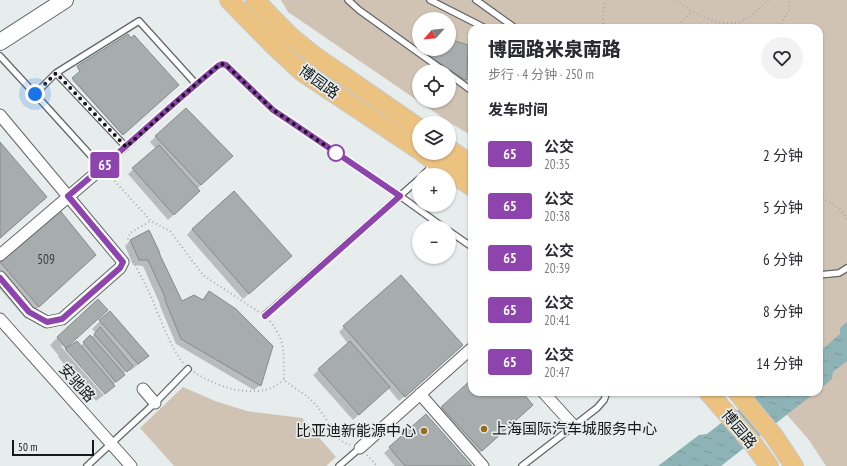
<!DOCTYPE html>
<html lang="zh">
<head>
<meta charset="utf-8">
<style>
	body { margin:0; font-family:"PT Sans Narrow","Noto Sans SC",sans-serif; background:#f2f2f3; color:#2b2b33; height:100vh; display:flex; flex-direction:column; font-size:15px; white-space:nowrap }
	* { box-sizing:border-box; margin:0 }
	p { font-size:13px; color:#7c7c81 }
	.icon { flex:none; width:22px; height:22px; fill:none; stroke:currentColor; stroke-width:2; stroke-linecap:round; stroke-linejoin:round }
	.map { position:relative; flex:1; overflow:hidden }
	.details { position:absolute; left:468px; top:24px; width:355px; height:372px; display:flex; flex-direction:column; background:#fff; border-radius:12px; box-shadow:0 1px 3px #0004 }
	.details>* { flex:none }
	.badge { padding:0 8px; border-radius:3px; font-size:14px; line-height:26px }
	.needle { width:26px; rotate:243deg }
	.tools { position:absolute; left:412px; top:12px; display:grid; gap:8px }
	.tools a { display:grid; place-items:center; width:44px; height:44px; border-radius:50%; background:#fff; box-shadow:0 1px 3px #0004; font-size:20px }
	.scale { position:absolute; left:12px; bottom:10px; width:82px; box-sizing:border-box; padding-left:4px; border:2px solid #171919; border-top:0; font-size:11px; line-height:14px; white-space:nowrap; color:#171919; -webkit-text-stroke:3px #e7ecec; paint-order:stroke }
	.you { position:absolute; width:20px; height:20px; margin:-10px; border:3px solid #fff; border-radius:50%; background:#1a73e8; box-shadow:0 0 0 6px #1a73e833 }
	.map>.badge { position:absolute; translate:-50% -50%; box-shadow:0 0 0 2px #fff }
	h2 { padding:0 20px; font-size:15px; line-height:36px }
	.round { display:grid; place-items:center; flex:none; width:42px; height:42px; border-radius:21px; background:#f2f2f3 }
	.summary { display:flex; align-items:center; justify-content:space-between; height:68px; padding:0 20px }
	h1 { font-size:19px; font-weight:800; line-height:30px }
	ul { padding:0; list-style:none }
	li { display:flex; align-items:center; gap:12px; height:52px; padding:0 20px }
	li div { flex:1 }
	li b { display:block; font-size:15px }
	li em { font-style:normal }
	li .badge { min-width:44px; font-weight:700; text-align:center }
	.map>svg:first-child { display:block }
</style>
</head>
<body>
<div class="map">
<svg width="847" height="466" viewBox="0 0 847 466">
	<defs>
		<pattern id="water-ripples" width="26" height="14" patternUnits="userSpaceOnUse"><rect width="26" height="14" fill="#8db3b6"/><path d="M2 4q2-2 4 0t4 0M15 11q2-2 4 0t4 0" fill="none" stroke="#79999c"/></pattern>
	</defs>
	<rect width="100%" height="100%" fill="#e7ecec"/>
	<path fill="#d0c3b4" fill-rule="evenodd" d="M281,0H847V466H826L809,440L767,392H819V28H472V136L449,122L288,12ZM419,19H449V49H419ZM419,71H449V101H419Z
		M183,387L215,401L247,411L302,418L336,457L326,466H174L140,428Z"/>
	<path fill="url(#water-ripples)" d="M847,322V361L833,372L832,379L819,390V352L840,334V328Z
		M761,392H816L721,466H658L699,435L707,434Z"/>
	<path fill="#0003" d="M130,39L177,85L122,135L72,80L80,72L77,68L78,67Z
		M449,40L466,79L462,83L449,76V71H441L417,54L424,49H449Z
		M186,109L231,156L197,189L193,197L168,220L128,174L156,149L150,142Z
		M0,144L46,197L32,210L0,239Z
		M192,229L285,262L243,299L187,235Z
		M148,231L182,303L202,300L209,292L260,385L254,390L176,344L160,306L159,302L143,266L133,265L125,246L131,240Z
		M0,258L69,279L26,319L0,289Z
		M100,321L147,356L139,364L130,371L128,369L113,385L66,349L62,345L61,346L65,351L104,395L96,401L58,357L59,356L50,345L58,337L67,347L76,342L80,346L96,333L92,329Z
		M344,327L456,351L399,401L388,388L353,420L313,375L348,344L339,332Z
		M472,380V392H520L524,413L473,459L434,415Z
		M426,416L470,466H395L384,453Z"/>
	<path fill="#a7acad" stroke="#858a8a" d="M128,34L131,38L134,35L179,85L123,135L72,78L80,71L77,66Z
		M449,39L468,45L467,80H465L420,50L422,49H449Z
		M186,108L233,156L201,185L155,136Z
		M0,142L47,197L0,238Z
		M159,145L200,191L174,215L132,168Z
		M234,191L292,256L249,294L192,229Z
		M58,208L96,255L39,307L0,262V257Z
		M149,230L159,251L160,255L182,301L194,295L203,300L209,291L236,309L273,346L261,386L181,339L165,300V297L148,260H139L130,240Z
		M401,275L463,345L405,397L343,326Z
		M98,299L108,310L66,348L57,337Z
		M110,311L149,356L138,364L99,320Z
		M100,327L133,366L127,372L94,334Z
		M90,335L125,375L116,382L83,342Z
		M77,341L115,386L105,394L65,349Z
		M350,341L390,387L359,415L318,369Z
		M472,379V392H522L533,405L482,451L441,407Z
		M426,414L472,466H405L389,447Z"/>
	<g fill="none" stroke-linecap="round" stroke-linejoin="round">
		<defs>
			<path id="service" d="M348,0L359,10L444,71
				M430,0L485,28
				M476,0L515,28
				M0,56L35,94L102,168L196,84L218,66L222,64L226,65L273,110L291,122L400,196L443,227
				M56,73L139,21L196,84
				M449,74L472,91
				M35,94L56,73L126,147
				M423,175L434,164
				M449,231L472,247
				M819,275L839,273L847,268
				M265,315L419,179
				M87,466L155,403L188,369
				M339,466L360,448
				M522,466L597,408L604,400L607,392"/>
			<path id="minor" d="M0,115L123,262L120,268L62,319L47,322L29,312L0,277
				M0,255L102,168
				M0,319L131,466
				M143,389L155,403
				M543,392L573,425
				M420,394L483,466
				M360,448L472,348"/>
			<path id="secondary" d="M0,42L65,0"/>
			<path id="primary" d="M229,0L275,47L302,72L419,150
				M255,0L290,36L312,54L419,128
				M449,149L472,165
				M423,153L472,187
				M708,392L754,445L769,466
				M737,392L774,436L794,466"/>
		</defs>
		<use href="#service" stroke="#626667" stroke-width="8"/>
		<use href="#minor" stroke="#626667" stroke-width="13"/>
		<use href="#secondary" stroke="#626667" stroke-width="18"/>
		<use href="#primary" stroke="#c7c8c8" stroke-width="20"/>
		<path stroke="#a7abab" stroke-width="2" stroke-dasharray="1 3" stroke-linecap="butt" d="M677,0C690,12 717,26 735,23C747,21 760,9 768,0
			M603,28V17L605,0
			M675,28L691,12
			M780,28L785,16L789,11L790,4L788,0
			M109,175L151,221L170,231L203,275L259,312
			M819,196L839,208L847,219
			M132,255L128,239L130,233L151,221
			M134,261C138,272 144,282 149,292C159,315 168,343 183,363
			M270,321C287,343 283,355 284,380C294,388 306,394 314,403C318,407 321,412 324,416C333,429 334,440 350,445
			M194,372C214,385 240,395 265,390C271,389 278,384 284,380
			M367,455L377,466"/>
		<use href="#service" stroke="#fff" stroke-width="5.5"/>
		<use href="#minor" stroke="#fff" stroke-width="11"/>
		<use href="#secondary" stroke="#fff" stroke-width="16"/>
		<use href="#primary" stroke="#ecc280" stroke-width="18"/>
	</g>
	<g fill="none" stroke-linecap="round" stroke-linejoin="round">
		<defs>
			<path id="line" d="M0,278L29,312L47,322L62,319L120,268L123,262L68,196C119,154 167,108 218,66L222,64L226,65L273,110L291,122L400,196L265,316"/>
		</defs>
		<use href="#line" stroke="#fff" stroke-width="9"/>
		<use href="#line" stroke="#8e44ad" stroke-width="6"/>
		<path stroke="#171919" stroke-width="4" stroke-dasharray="0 7.2" d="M35,94L56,73L126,147L196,84L218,66L222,64L226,65L273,110L291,122L339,155L336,153"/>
	</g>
	<circle fill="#fff" stroke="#8e44ad" stroke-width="2" cx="336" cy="153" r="8"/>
	<g fill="#9a6a1d" stroke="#e7ecec" stroke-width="1.5">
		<circle cx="484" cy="429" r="4"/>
		<circle cx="424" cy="431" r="4"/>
	</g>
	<g text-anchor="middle" stroke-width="3.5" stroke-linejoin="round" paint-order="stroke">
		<g font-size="13" fill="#3b3e3e">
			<text x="46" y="264">509</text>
		</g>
		<g font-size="15" fill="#171919" stroke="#e7ecec">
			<text transform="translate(319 82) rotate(36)" y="5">博园路</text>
			<text transform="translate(77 383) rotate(48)" y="5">安驰路</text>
			<text transform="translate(739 429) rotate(50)" y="5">博园路</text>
		</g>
		<g font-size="15" fill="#171919" stroke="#e7ecec" text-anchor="start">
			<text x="492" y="434">上海国际汽车城服务中心</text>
			<text x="416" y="436" text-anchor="end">比亚迪新能源中心</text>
		</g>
	</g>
</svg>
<div class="tools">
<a><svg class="needle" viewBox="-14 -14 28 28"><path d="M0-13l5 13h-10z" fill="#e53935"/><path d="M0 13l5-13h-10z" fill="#7c7c81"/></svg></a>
<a><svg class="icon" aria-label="locate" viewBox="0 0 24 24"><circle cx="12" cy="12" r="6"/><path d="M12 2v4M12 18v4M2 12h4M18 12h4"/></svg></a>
<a><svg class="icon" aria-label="layers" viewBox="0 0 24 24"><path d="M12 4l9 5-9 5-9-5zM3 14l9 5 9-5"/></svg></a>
<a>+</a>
<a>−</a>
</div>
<div class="scale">50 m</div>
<div class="you" style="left:35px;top:94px"></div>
<b class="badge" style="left:105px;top:165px;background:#8e44ad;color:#fff">65</b>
<section class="details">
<div class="summary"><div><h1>博园路米泉南路</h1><p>步行 · 4 分钟 · 250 m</p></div><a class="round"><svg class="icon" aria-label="heart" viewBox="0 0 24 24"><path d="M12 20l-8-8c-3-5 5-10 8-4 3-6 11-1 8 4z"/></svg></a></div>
<h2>发车时间</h2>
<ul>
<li><span class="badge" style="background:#8e44ad;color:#fff">65</span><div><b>公交</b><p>20:35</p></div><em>2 分钟</em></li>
<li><span class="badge" style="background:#8e44ad;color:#fff">65</span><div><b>公交</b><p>20:38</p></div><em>5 分钟</em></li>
<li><span class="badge" style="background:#8e44ad;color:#fff">65</span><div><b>公交</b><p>20:39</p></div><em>6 分钟</em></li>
<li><span class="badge" style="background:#8e44ad;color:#fff">65</span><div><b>公交</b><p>20:41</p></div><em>8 分钟</em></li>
<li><span class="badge" style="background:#8e44ad;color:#fff">65</span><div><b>公交</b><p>20:47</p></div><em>14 分钟</em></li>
</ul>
</section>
</div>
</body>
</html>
